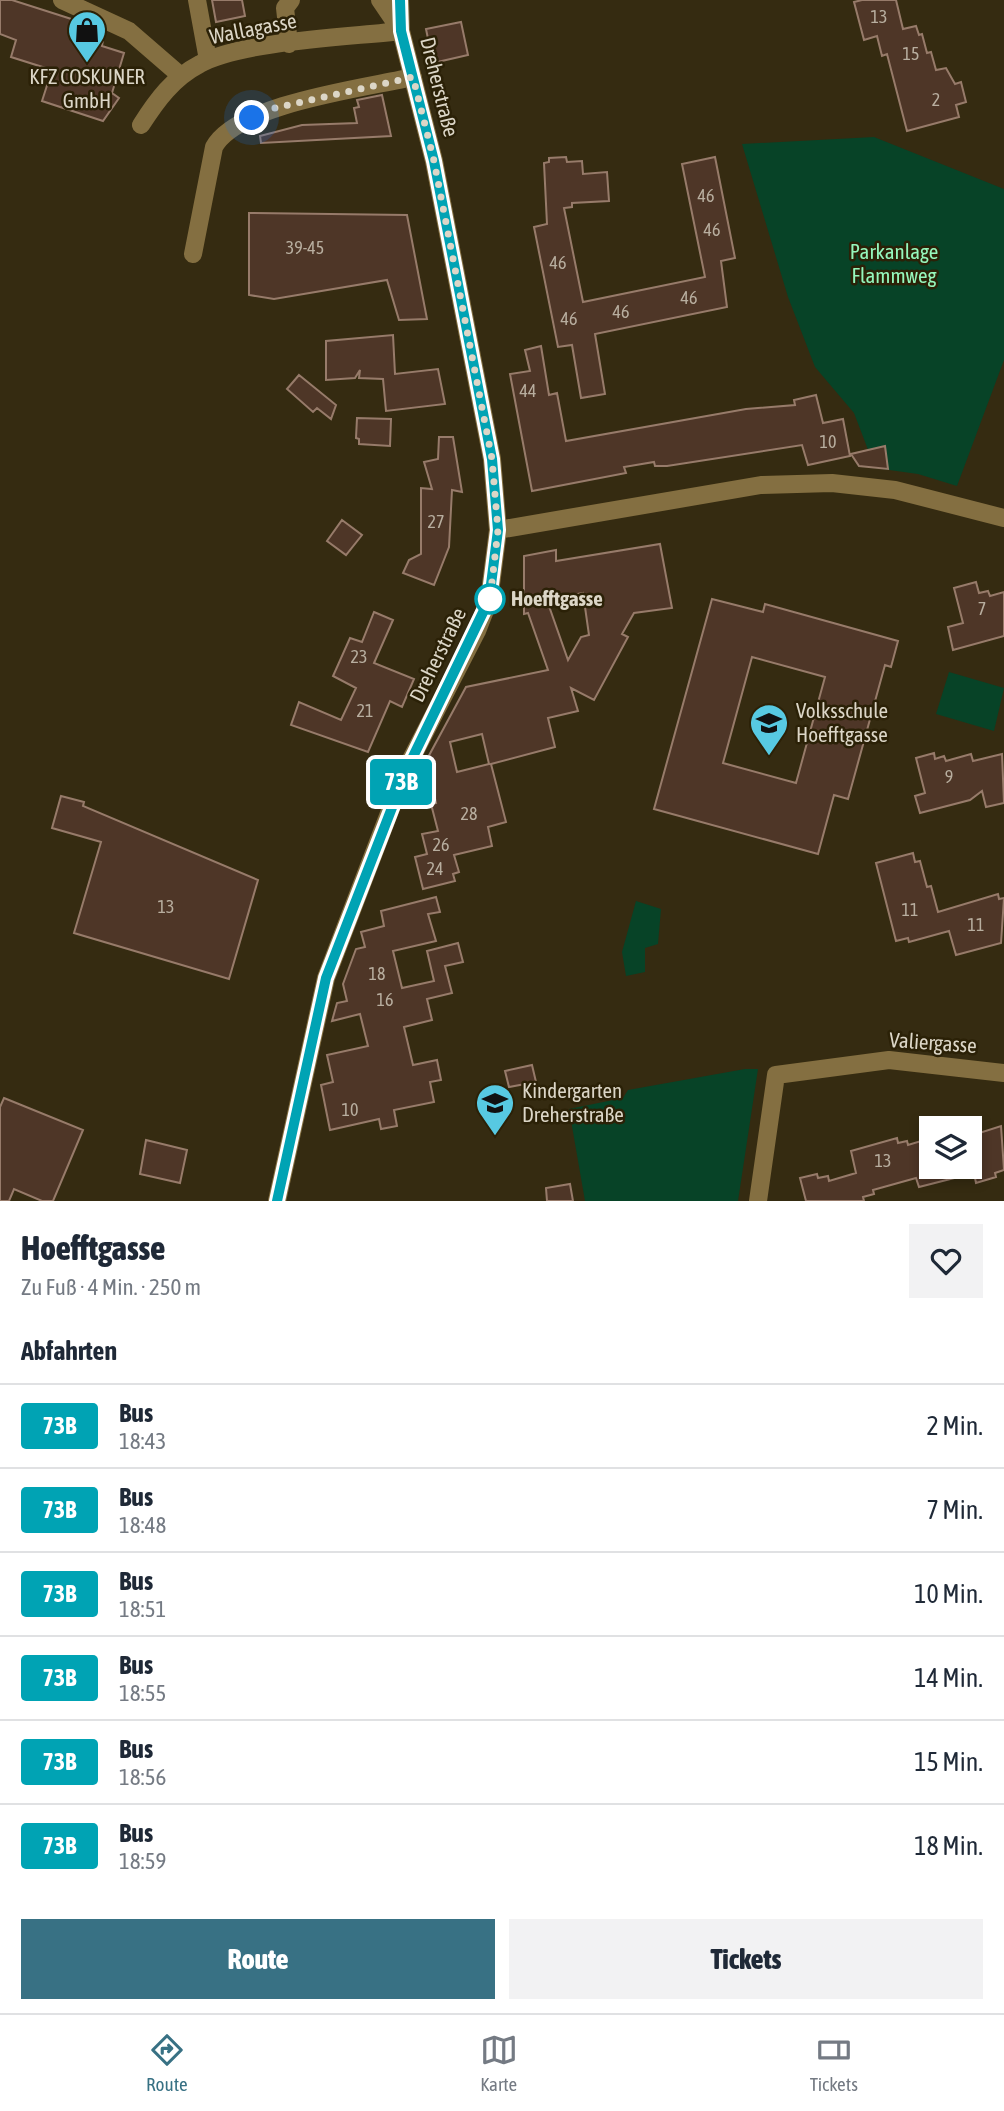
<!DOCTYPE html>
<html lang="de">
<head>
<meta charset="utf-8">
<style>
	body { margin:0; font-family:"Asap Condensed",sans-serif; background:#f2f2f3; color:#1f2937; height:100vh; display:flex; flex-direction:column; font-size:26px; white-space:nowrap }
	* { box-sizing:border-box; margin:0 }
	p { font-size:23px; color:#747a83 }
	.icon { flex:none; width:38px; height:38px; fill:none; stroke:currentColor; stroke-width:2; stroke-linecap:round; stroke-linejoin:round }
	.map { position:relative; height:1201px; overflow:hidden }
	.side { display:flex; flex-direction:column; background:#fff; flex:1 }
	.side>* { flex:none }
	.badge { padding:0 14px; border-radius:5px; font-size:24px; line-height:46px }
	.buttons { position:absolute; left:919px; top:1116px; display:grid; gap:14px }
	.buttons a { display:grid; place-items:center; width:63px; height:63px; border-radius:0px; background:#fff; box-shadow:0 4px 10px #0003; font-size:35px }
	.you { position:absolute; width:35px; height:35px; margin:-18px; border:5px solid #fff; border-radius:50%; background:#1a73e8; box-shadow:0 0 0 10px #1a73e833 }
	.map>.badge { position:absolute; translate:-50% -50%; box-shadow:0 0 0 4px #fff }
	h2 { padding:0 21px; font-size:26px; line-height:63px }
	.round { display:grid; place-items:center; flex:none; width:74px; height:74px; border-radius:0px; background:#f2f2f3 }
	.head { display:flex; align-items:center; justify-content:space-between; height:119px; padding:0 21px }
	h1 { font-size:33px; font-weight:800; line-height:52px }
	.cta { display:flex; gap:14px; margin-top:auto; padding:14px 21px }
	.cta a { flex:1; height:80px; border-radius:0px; background:#387184; color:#fff; font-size:28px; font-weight:800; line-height:80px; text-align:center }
	.cta a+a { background:#f2f2f3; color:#1f2937 }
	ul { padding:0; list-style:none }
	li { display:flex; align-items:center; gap:21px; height:84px; padding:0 21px; border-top:2px solid #e0e1e3 }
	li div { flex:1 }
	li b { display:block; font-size:26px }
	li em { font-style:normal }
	li .badge { min-width:77px; font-weight:700; text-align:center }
	.tab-bar { display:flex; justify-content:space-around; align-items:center; height:98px; border-top:2px solid #e0e1e3; background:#fff; font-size:19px; color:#747a83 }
	.tab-bar a { display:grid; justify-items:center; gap:4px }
	.tab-bar .active { color:#387184 }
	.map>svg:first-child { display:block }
</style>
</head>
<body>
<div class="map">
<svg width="1004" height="1201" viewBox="0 0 1004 1201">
	<rect width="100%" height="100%" fill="#352b11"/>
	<path fill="#074327" d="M874,137L1004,189V360L957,486L918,474L875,468L854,413L815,367L788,297L742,144Z
		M949,672L1004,688L994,731L936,714Z
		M636,901L661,909L658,944L645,948V972L626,976L622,952Z
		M745,1069H758L738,1201H585L569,1109L623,1098L628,1090Z"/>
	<path fill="#4e3627" stroke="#977b6a" stroke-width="2" fill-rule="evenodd" d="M0,0H12L87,24L97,29L95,37L103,40L102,46L124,53L112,93L119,98L103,121L42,101L52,70L11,57L16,40L0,34Z
		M212,0H242L245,16L216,22Z
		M862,0H896L903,29L916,26L919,35L922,34L927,53L931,52L936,70L946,68L955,84L961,82L966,102L956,105L959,117L907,131L887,54L882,56L877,36L864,40L854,2Z
		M461,22L468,55L433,63L426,29Z
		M382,95L391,136L261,143L260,136L302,125L357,123L354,108L359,107L357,100Z
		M566,157L567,162L582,161L583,174L607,172L609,201L572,203V207L564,208L583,302L705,277L682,164L715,157L735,258L721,261L727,307L595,334L605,394L581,398L572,345L558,347L534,227L547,224L544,163L549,162V158Z
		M249,213L407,215L427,319L399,320L387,280L274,299L249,295Z
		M393,335L395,374L438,369L445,404L386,411L383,379L359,378L360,370L355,378L326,380V341Z
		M541,346L549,395L557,393L566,441L746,409L795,405L794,400L816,395L823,423L843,419L850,456L808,465L802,445L667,466H655L654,462L624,467L626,473L532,491L510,374L530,371L525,350Z
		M299,375L336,405L331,419L317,408L313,412L287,389Z
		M357,418L391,419L390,446L359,444V439L356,438Z
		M439,437H453L462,492L452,490L449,547L434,585L403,573L409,560L421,554V488L432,489L424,462L438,459Z
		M885,446L888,469L859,466L851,454Z
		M342,520L362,535L346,555L327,541Z
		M660,544L672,608L634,613L622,634L628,637L594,700L571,688L578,711L548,718L555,747L491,764L506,822L488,827L492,846L454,855L459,872L453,874L455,881L423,889L415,857L427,854L422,834L438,831L431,804L436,803L426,761L466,687L548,670L528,613L524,614V556L556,550V561ZM583,593L589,635L581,637L568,660L549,606L557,605V598ZM482,734L489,764L457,772L450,742Z
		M976,582L979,593L988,591L990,596L1004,592V636L953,650L948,627L963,623L954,588Z
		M712,599L763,612L765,604L898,641L891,667L885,665L848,799L834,795L818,854L654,809ZM752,657L825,677L796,783L723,763Z
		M374,612L393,620L374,663L414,679L402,707L390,701L368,752L291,725L299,702L341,720L356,688L333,676L350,638L362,642Z
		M934,753L935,759L944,756L946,761L971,754L973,761L1002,754L1004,803L986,807L982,791L970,800L920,813L915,796L925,793L916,758Z
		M61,796L84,802L83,806L258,880L229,979L74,933L101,842L52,828Z
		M913,853L915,862L920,861L927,887L931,886L938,912L998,894L999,899L1004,898L1001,943L956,955L949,931L909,942L908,938L896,941L876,863Z
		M436,897L440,912L428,914L436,941L393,951L402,988L434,981L427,951L458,943L463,962L445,966L452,993L427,999L432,1020L404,1027L413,1065L437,1060L441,1080L430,1082L434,1102L394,1110L397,1126L381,1129L379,1119L330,1130L321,1085L333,1082L327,1055L368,1046L360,1014L332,1021L337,1003L347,1001L343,984L356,949L365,947L361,932L384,926L381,911Z
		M532,1065L536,1082L509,1087L505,1071Z
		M4,1098L83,1130L53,1201H42L14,1189L9,1201H0V1107Z
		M1001,1126L1004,1170L995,1173L996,1177L976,1183L974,1173L919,1187L916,1178L873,1190L874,1194L863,1197L864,1201H806L800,1178L817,1174L818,1178L828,1176L829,1181L856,1173L851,1151L897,1138L898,1143L907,1141L908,1145L931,1138V1167H970V1136Z
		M146,1140L187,1150L180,1183L140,1174Z
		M570,1184L573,1201H547L546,1188Z"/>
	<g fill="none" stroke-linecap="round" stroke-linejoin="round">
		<path stroke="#846f41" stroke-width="18" d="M62,0L129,31L181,76
			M197,0L208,60
			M380,0L401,31
			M289,44L285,8L291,0
			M141,125C157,100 173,78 200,64C241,41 350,37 401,31
			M193,254L214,147C237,104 365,88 413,77
			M498,530L761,485L832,483L895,490L1004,518
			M277,1201L326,978L406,769L477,631L489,600L498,530L492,459L434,161L401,31L400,0
			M758,1201L776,1075L889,1060L1004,1073"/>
	</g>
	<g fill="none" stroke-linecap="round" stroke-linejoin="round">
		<defs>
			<path id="line" d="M277,1201L326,978L407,769L489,600L498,530L492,459L434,161L401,31L400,0"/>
		</defs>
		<use href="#line" stroke="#fff" stroke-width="16"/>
		<use href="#line" stroke="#00a3b4" stroke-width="10"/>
		<path stroke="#dcd6c7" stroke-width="7" stroke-dasharray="0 12.6" d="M252,118L270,109L413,77L434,161L492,459L498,530L490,599"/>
	</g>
	<defs>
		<symbol id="shop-pin" viewBox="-11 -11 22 30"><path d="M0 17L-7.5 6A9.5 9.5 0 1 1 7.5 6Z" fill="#57c9e2" stroke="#2b2107"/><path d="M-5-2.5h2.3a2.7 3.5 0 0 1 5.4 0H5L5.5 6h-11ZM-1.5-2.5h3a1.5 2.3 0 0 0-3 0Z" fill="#111"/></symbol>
		<symbol id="school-pin" viewBox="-11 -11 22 30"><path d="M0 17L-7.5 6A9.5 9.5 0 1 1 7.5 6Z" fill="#57c9e2" stroke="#2b2107"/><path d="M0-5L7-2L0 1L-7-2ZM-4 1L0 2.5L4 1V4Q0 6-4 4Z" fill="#111"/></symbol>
	</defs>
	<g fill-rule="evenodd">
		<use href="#shop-pin" x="65" y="8" width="44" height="60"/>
		<use href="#school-pin" x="747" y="701" width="44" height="60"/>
		<use href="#school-pin" x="473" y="1081" width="44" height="60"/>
	</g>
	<circle fill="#fff" stroke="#00a3b4" stroke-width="3.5" cx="490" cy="599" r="14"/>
	<g text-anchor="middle" stroke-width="5" stroke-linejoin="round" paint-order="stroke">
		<g font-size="18" fill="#b8ae9f">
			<text x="879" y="23">13</text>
			<text x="911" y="60">15</text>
			<text x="936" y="106">2</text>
			<text x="706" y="202">46</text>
			<text x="712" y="236">46</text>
			<text x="305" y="254">39-45</text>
			<text x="558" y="269">46</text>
			<text x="689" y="304">46</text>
			<text x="621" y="318">46</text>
			<text x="569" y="325">46</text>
			<text x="528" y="397">44</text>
			<text x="828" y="448">10</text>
			<text x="436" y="528">27</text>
			<text x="982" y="615">7</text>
			<text x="359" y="663">23</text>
			<text x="365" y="717">21</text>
			<text x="949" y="783">9</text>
			<text x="469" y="820">28</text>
			<text x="441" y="851">26</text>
			<text x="435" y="875">24</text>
			<text x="166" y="913">13</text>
			<text x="910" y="916">11</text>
			<text x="976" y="931">11</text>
			<text x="377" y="980">18</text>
			<text x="385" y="1006">16</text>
			<text x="350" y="1116">10</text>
			<text x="883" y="1167">13</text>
		</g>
		<g font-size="21" fill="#dcd6c7" stroke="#2b2107">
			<text transform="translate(253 29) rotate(-11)" y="7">Wallagasse</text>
			<text transform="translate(439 87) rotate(76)" y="7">Dreherstraße</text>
			<text transform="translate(438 655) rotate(-64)" y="7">Dreherstraße</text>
			<text transform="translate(933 1043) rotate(4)" y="7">Valiergasse</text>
		</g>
		<g font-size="21" fill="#dcd6c7" stroke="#2b2107" text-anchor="start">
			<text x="87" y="84" text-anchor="middle">KFZ COSKUNER<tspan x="87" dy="24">GmbH</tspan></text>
			<text x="796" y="718">Volksschule<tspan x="796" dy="24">Hoefftgasse</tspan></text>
			<text x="522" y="1098">Kindergarten<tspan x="522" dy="24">Dreherstraße</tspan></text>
		</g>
		<g font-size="21" fill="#95f7bc" stroke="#2b2107">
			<text x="894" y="259">Parkanlage<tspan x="894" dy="24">Flammweg</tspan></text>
		</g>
		<g font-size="21" font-weight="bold" fill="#dcd6c7" stroke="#2b2107" text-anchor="start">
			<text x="511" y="606">Hoefftgasse</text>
		</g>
	</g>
</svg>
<div class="buttons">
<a><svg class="icon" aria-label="layers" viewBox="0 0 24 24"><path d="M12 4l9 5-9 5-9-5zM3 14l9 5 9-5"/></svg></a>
</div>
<div class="you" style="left:252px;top:118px"></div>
<b class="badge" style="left:401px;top:782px;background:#00a3b4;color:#fff">73B</b>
</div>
<section class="side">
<div class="head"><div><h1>Hoefftgasse</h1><p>Zu Fuß · 4 Min. · 250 m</p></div><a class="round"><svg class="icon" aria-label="heart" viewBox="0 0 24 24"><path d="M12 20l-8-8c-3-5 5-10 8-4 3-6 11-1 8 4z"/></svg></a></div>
<h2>Abfahrten</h2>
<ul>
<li><span class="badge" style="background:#00a3b4;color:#fff">73B</span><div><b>Bus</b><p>18:43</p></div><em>2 Min.</em></li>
<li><span class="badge" style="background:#00a3b4;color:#fff">73B</span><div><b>Bus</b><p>18:48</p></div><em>7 Min.</em></li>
<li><span class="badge" style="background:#00a3b4;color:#fff">73B</span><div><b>Bus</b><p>18:51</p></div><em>10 Min.</em></li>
<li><span class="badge" style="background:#00a3b4;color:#fff">73B</span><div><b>Bus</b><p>18:55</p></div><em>14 Min.</em></li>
<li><span class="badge" style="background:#00a3b4;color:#fff">73B</span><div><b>Bus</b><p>18:56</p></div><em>15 Min.</em></li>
<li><span class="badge" style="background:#00a3b4;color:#fff">73B</span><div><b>Bus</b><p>18:59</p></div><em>18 Min.</em></li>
</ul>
<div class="cta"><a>Route</a><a>Tickets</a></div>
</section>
<nav class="tab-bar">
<a class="active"><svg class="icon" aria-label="directions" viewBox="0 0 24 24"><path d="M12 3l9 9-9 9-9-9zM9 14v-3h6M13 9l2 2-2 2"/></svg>Route</a>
<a><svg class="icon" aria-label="map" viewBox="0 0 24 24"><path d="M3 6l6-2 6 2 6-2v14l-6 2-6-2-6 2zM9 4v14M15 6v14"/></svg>Karte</a>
<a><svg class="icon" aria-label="tickets" viewBox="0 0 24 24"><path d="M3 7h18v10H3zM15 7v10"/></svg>Tickets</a>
</nav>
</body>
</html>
